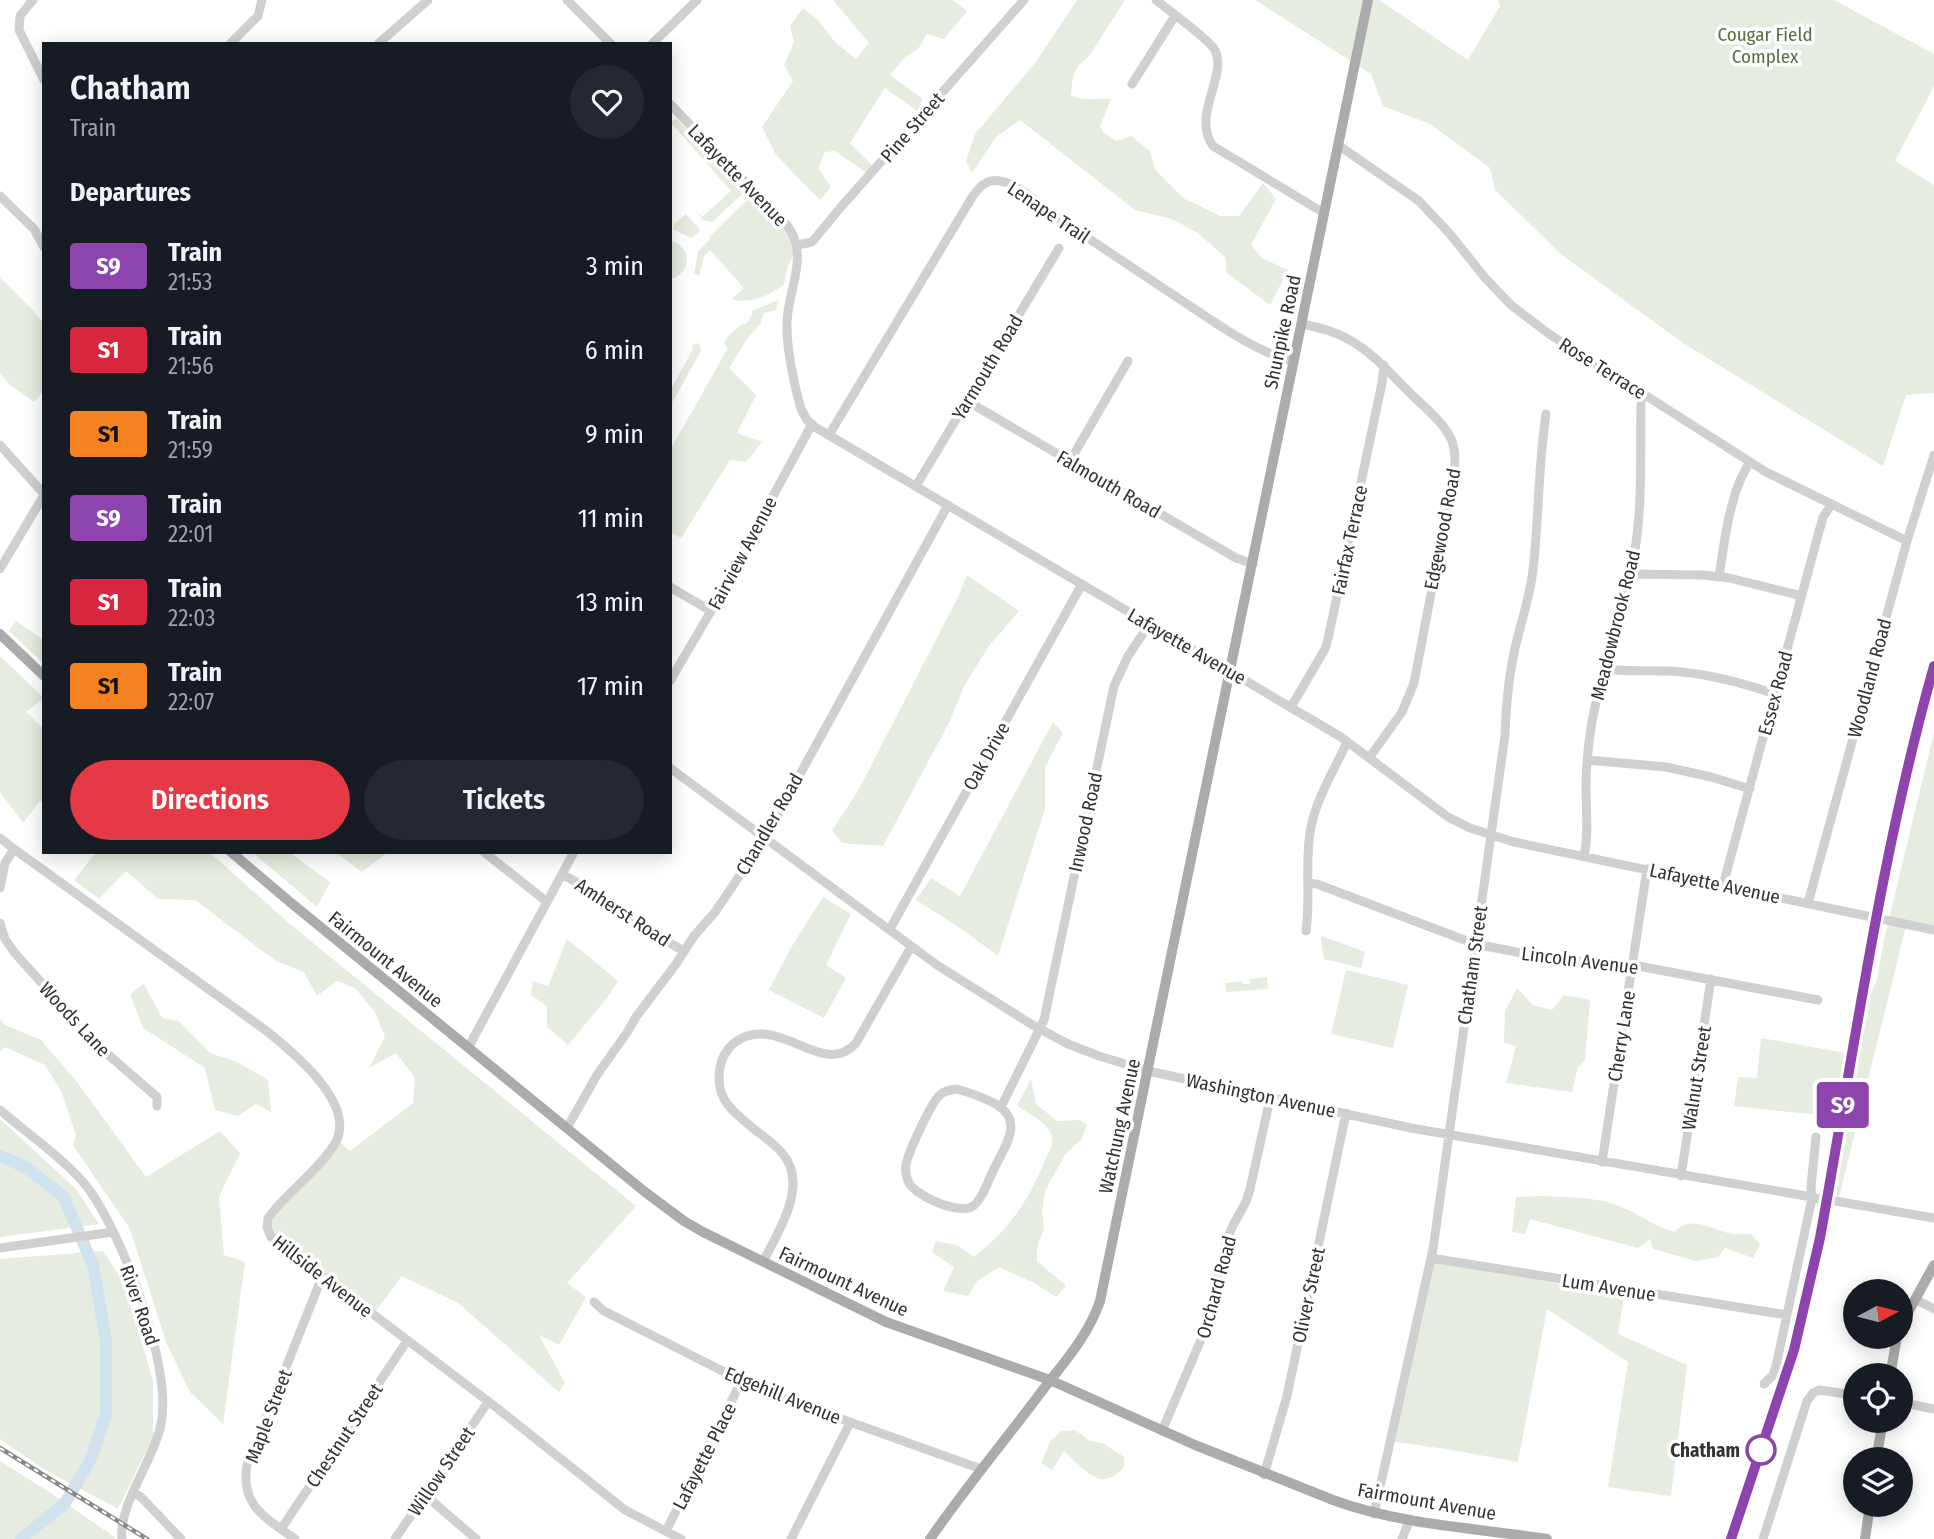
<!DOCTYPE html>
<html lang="en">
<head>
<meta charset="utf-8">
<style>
	body { margin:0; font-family:"Fira Sans Condensed",sans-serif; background:#242831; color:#f1f3f6; height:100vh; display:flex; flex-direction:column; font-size:26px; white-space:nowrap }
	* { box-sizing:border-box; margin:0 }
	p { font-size:23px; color:#9ea1a6 }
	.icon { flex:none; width:38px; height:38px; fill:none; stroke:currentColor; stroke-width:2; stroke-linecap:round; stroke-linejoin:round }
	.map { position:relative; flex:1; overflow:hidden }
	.side { position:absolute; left:42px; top:42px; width:630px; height:812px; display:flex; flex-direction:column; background:#171b24; border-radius:0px; box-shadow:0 4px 18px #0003 }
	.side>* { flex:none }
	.badge { padding:0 14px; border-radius:5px; font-size:24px; line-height:46px }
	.needle { width:46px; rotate:83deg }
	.buttons { position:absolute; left:1843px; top:1279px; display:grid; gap:14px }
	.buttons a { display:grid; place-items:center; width:70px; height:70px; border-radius:50%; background:#171b24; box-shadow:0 4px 18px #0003; font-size:35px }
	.map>.badge { position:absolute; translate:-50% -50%; box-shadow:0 0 0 4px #fff }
	h2 { padding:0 28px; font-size:26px; line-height:63px }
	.round { display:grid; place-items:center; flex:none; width:74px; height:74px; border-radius:37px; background:#242831 }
	.head { display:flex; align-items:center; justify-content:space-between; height:119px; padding:0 28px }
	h1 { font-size:33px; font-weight:600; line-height:52px }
	.cta { display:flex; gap:14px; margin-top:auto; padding:14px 28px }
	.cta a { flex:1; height:80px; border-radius:42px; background:#e63946; color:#fff; font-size:28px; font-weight:600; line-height:80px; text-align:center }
	.cta a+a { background:#242831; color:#f1f3f6 }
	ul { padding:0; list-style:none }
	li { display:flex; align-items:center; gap:21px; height:84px; padding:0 28px }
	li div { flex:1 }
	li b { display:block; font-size:26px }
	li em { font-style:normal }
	li .badge { min-width:77px; font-weight:700; text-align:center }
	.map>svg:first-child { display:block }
</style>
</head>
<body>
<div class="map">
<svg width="1934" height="1539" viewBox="0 0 1934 1539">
	<rect width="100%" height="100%" fill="#fff"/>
	<path fill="#e6ecdf" d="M833,0H953L967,11L944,39L927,34L918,49L904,58L890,75L923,99L917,111L885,88L850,143L873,166L867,173L835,151L825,152L818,168L831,187L820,200L776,155L762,127L793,81L784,65L794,42L790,26L803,8L817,19L835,42L856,59L869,43Z
		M1077,0H1125L1090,55L1078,66L1073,75L1071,96C1083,101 1097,98 1111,99L1100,126L1104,133L1117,141L1131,136L1150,151L1155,169L1183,198L1220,216H1239L1263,183L1276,199L1251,245L1262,258L1288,270L1270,305L1227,273L1225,257L1198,233L1172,219L1135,210L1020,120L996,137L972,173L966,161L975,134L1035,63Z
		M1255,0H1379L1468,60L1500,6L1498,0H1834L1934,54V86L1895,161L1934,185V393L1906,395L1883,466L1683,343L1562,255L1495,190L1490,168L1430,124L1383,106L1371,74Z
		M677,119L741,185L742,194L712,222L704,221L694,209L702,217L731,191L672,124L673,120Z
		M749,198H753L784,227L790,237L793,255L788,266L784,284C772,295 749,305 732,299L744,288L710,250L704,256L699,276L694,274L698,251L710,239L709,237Z
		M686,214L700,230L697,234L691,238L673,229L674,224Z
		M670,240C693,248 692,272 670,280Z
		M0,278L31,308L44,324V390L34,402L10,385L0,374Z
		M779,300L776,310L764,313L760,324L747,339L729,368L756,395L737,433L762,442L746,462L730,460L681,538L670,532V450L728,348L724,344L727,337L742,324H746L752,315V311Z
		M699,343L701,351L670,406V391L693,349L692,345Z
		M967,575L1019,611L989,646L964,686L950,721L883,846L842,843L832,830L858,791L958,597Z
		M16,621L44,640V664L9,631Z
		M0,656L44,698L26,712L44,729V803L40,801L23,823L0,792Z
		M1053,722L1063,733L1045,767V809L998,956L960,928L916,900L931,878L960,896Z
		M1934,732V924L1932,931L1906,926L1837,1205L1836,1117L1734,1106L1738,1077L1757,1078L1761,1038L1846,1053L1877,980L1884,940Z
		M96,852H209L291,925L636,1206L567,1283L586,1297L559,1345L539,1335L565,1383L559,1392L458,1303L402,1276L372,1316L271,1238L269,1217L338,1140L350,1151L413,1103L415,1078L396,1053L369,1068L385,1037L375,1012L355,988L337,981L317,996L304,972L276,961L195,900L158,899L126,871L99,899L74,880Z
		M252,852H289L330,882L317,907Z
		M335,852H388L362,872Z
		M823,897L851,914L826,965L846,978L824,1018L769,990L789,951Z
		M1322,936L1365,952L1361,968L1324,959L1321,939Z
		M567,939L618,981L607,998L568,1045L547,1027V1006L531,995L533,981L548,986Z
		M1346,970L1408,985L1393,1048L1331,1034Z
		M1267,977L1268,989L1226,992L1225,983L1242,981L1243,984H1250V979Z
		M144,984L162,1018L179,1021L210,1053L237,1062L268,1080L271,1112L256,1104L238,1116L215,1110L205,1068L143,1028L130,994Z
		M1517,988L1533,1005L1552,1010L1564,995L1590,1000L1585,1060L1578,1067L1572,1092L1506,1083L1516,1046L1504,1043L1505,1011Z
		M0,1019L5,1025L41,1040L77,1082L146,1177L220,1131L240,1153L219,1197L224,1255L245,1262L223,1424L190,1392L166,1342L130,1229L73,1145L76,1135L61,1091L45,1065L5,1047L0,1051Z
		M1031,1079L1036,1104L1057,1121L1080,1120L1087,1125L1081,1140L1066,1153L1045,1191L1042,1211L1044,1228L1037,1248V1261L1066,1286L1056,1297L1034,1283L999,1267L977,1281L968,1296L943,1291L954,1267L932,1252L936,1241L957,1245L974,1257C1009,1229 1027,1203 1044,1163C1047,1155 1054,1145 1052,1138C1049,1122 1029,1114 1017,1106Z
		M0,1119L76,1189L99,1224L0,1237Z
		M1542,1196C1568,1198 1594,1196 1619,1206C1639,1213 1654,1227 1675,1232C1689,1215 1710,1228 1728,1233C1735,1235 1743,1234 1751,1234L1760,1244L1753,1258L1725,1248L1718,1257L1696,1261L1653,1249L1650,1239L1638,1248L1530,1219L1525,1234L1512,1232L1516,1197Z
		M103,1251L124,1283L153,1381V1437L118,1509L45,1470L0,1439V1259Z
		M1432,1258L1624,1297L1618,1334L1687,1365L1671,1496L1608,1487L1628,1362L1547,1309L1518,1462L1446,1449L1390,1441Z
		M1075,1430L1090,1441L1103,1443L1124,1457V1467C1100,1495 1083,1467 1064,1451L1052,1470L1041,1463L1051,1440L1062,1431Z
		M0,1461L54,1495L113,1536L115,1539H0Z"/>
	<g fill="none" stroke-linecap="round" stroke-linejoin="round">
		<path stroke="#cfe2ee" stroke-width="12" d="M0,1156L27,1168L63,1196L93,1265L106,1342V1414L91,1459L65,1503L21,1539"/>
		<path stroke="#d0d0d0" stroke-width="9" d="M33,0L20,16L19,30L44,80
			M567,0L611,44
			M1156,0C1168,10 1210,40 1215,50C1228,76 1191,115 1213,146L1324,213
			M230,44L258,16L262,0
			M378,44L428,0
			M652,44L697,0
			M1132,84L1175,16
			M670,104L787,225C810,256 788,289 787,322C786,346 794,385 801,409L807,420L815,427L1341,737L1448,817L1470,828L1514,842L1934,930
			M1338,145L1419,201L1450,234L1486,279L1511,305L1549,334L1766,472L1907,541
			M0,196L34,229L44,247
			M797,245L812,242L841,207L1024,0
			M1302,324C1318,327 1334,331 1348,339C1372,352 1390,373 1409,392C1424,407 1444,422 1452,441C1456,452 1455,462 1454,473L1414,683L1402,712L1369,758
			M967,401L1236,558L1253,564
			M829,435L971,199C978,188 986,178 1000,181C1020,184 1041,207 1058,218C1098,245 1138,271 1178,298C1215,322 1251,350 1294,362
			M0,445L44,494
			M1070,461L1128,361
			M916,486L1059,248
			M0,569L44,495
			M1630,574L1703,575L1729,578L1802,596
			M1719,577C1724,543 1730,491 1750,462
			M670,587L711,611
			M1605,669C1626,672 1648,670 1670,671C1706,673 1740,682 1775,694
			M670,681L711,611L812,424
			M1291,707L1325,649L1328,639L1382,383L1384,365
			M1588,760L1666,767L1711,777L1750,789
			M670,768L937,965L1031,1024L1068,1044L1099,1056L1148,1071L1411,1128L1934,1218
			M0,838L14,849L268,1032C295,1054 359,1106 334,1145C317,1172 287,1192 268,1218L267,1227L271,1237L497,1408L625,1510L681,1539
			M484,852L547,902
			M1584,856C1589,834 1586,810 1586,787C1586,768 1588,747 1591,728C1600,670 1624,614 1634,556C1643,505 1640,452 1641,401L1643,393
			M562,874L590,890L608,907L618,914L684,951
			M1309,883L1317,884L1475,944L1552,959L1570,961L1610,962L1633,965L1818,1000
			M1723,885L1823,517L1832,504
			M0,888L5,863L14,849
			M1808,903L1907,541L1934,455
			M0,923L5,939L14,952L97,1045L157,1097V1106
			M890,929L1082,584
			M1306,931C1311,897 1304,862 1311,827C1317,797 1335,769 1347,742
			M468,1048L574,852
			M957,1089C968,1092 981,1097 992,1102C1026,1119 1006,1144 994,1169C988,1180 983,1199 973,1206C960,1216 913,1195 908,1181C906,1176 905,1170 906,1165C908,1153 932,1100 941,1094C946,1090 951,1090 957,1089Z
			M1001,1107L1044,1020L1114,686L1128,656L1150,623
			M0,1110C28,1134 66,1160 88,1188C122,1234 173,1367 161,1424C154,1460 118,1505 122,1539
			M567,1128L597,1075L626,1034L636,1017L676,964L694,936L715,912L765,838L948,505
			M1602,1162L1647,869
			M1681,1176L1711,979
			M0,1248L113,1232
			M1431,1258L1787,1315
			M763,1262C778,1232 810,1184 782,1153C775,1144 763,1136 754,1129C736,1114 719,1103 719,1078C719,1067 722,1056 729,1048C734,1042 739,1039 747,1036C787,1023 826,1077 856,1043L911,947
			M1915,1299L1934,1309
			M594,1302L604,1311L758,1389L981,1469
			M1764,1384L1773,1375L1776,1366L1812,1198L1811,1187L1816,1137
			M1900,1402L1934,1409
			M1162,1431L1205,1330L1227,1240L1233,1225L1246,1202L1250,1189L1270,1099
			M1264,1475L1287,1396L1346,1113
			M134,1493L141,1497L181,1539
			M425,1495L476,1539
			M1374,1514L1433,1249L1505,735C1506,705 1509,673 1516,644C1522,619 1530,596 1533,570C1539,518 1538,466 1546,414
			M281,1529L407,1341
			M666,1531L741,1382
			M295,1539C266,1518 240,1506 247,1465L322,1277
			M395,1539L488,1402
			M791,1539L850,1423
			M1402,1539L1410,1519
			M1763,1539L1807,1401L1813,1393L1819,1390L1855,1395"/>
		<path stroke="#ababab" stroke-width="10" d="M0,634L44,676
			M231,852L290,902L645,1192L684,1221L703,1232L886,1322L1050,1380L1195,1445L1333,1500C1401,1525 1476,1528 1547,1539
			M1900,1327L1934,1265
			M1890,1376L1897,1337
			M1876,1460L1883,1421
			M930,1539C966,1487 1007,1438 1045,1387C1066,1360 1089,1334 1100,1301L1368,0
			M1865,1539L1870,1505"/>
		<defs>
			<path id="rail" d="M0,1448L147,1539
				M1731,1539C1758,1459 1788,1378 1808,1296C1825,1224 1835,1150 1848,1076C1872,939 1896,801 1934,666"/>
		</defs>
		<use href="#rail" stroke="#888" stroke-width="4.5"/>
		<use href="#rail" stroke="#fff" stroke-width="2" stroke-dasharray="5" stroke-linecap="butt"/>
	</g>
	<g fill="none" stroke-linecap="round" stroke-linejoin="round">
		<defs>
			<path id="line" d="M1731,1539L1794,1350L1820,1238C1855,1046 1881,853 1934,666"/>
		</defs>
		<use href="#line" stroke="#fff" stroke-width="16"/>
		<use href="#line" stroke="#8e44ad" stroke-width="10"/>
	</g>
	<circle fill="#fff" stroke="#8e44ad" stroke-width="3.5" cx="1761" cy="1450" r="14"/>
	<g text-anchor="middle" stroke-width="7" stroke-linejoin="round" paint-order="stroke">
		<g font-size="19" fill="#56703f" stroke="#fff">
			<text x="1765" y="41">Cougar Field<tspan x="1765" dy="22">Complex</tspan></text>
		</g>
		<g font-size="19" fill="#333" stroke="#fff">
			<text transform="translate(912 127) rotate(-49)" y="7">Pine Street</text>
			<text transform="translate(738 175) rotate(46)" y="7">Lafayette Avenue</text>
			<text transform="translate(1049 212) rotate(34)" y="7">Lenape Trail</text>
			<text transform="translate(1282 332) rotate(-78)" y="7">Shunpike Road</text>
			<text transform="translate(987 367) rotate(-59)" y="7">Yarmouth Road</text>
			<text transform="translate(1603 368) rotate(32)" y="7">Rose Terrace</text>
			<text transform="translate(1109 484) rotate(30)" y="7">Falmouth Road</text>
			<text transform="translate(1442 529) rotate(-79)" y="7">Edgewood Road</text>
			<text transform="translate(1349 540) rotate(-78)" y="7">Fairfax Terrace</text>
			<text transform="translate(742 553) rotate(-62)" y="7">Fairview Avenue</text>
			<text transform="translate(1615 625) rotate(-76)" y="7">Meadowbrook Road</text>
			<text transform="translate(1187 646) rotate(30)" y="7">Lafayette Avenue</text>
			<text transform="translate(1869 678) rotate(-75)" y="7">Woodland Road</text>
			<text transform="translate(1775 693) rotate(-75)" y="7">Essex Road</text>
			<text transform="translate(986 756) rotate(-61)" y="7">Oak Drive</text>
			<text transform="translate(1085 822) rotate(-78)" y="7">Inwood Road</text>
			<text transform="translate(769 824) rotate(-60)" y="7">Chandler Road</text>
			<text transform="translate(1715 883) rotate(12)" y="7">Lafayette Avenue</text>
			<text transform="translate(623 912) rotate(33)" y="7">Amherst Road</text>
			<text transform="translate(386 959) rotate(39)" y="7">Fairmount Avenue</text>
			<text transform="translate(1580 960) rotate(7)" y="7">Lincoln Avenue</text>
			<text transform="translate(1472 965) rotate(-82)" y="7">Chatham Street</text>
			<text transform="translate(75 1019) rotate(47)" y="7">Woods Lane</text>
			<text transform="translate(1621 1036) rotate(-81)" y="7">Cherry Lane</text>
			<text transform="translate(1696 1078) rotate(-81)" y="7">Walnut Street</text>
			<text transform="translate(1261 1095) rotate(12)" y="7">Washington Avenue</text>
			<text transform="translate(1119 1126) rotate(-78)" y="7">Watchung Avenue</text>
			<text transform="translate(323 1276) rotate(38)" y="7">Hillside Avenue</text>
			<text transform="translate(844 1281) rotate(25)" y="7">Fairmount Avenue</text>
			<text transform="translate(1216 1287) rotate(-75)" y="7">Orchard Road</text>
			<text transform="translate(1609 1287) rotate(9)" y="7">Lum Avenue</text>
			<text transform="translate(1308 1295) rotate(-78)" y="7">Oliver Street</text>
			<text transform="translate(140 1305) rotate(71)" y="7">River Road</text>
			<text transform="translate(783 1395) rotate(22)" y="7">Edgehill Avenue</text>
			<text transform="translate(268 1416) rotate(-69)" y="7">Maple Street</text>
			<text transform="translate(344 1435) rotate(-56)" y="7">Chestnut Street</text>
			<text transform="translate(704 1456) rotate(-63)" y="7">Lafayette Place</text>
			<text transform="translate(441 1471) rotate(-56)" y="7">Willow Street</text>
			<text transform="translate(1427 1501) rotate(10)" y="7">Fairmount Avenue</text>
		</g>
		<g font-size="19" font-weight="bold" fill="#333" stroke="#fff" text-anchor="end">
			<text x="1740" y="1457">Chatham</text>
		</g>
	</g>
</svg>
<div class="buttons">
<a><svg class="needle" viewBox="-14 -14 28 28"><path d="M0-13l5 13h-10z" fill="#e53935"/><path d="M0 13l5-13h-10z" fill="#9ea1a6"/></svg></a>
<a><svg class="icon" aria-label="locate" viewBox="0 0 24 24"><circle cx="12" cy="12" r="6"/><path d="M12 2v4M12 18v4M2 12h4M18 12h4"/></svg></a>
<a><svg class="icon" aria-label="layers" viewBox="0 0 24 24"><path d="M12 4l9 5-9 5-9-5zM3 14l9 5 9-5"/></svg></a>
</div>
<b class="badge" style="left:1843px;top:1105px;background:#8e44ad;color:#fff">S9</b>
<section class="side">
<div class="head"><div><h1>Chatham</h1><p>Train</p></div><a class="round"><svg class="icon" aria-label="heart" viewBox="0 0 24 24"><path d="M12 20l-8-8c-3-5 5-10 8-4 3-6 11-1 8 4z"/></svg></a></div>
<h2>Departures</h2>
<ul>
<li><span class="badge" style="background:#8e44ad;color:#fff">S9</span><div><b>Train</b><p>21:53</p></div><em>3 min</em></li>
<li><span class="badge" style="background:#d7263d;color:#fff">S1</span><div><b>Train</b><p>21:56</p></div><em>6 min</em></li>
<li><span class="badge" style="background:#f58220;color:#111">S1</span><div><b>Train</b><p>21:59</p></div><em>9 min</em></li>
<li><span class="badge" style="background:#8e44ad;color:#fff">S9</span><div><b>Train</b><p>22:01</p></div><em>11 min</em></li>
<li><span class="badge" style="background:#d7263d;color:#fff">S1</span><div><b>Train</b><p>22:03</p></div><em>13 min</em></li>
<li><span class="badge" style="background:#f58220;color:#111">S1</span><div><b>Train</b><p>22:07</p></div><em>17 min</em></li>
</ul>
<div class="cta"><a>Directions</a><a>Tickets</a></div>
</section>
</div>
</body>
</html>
